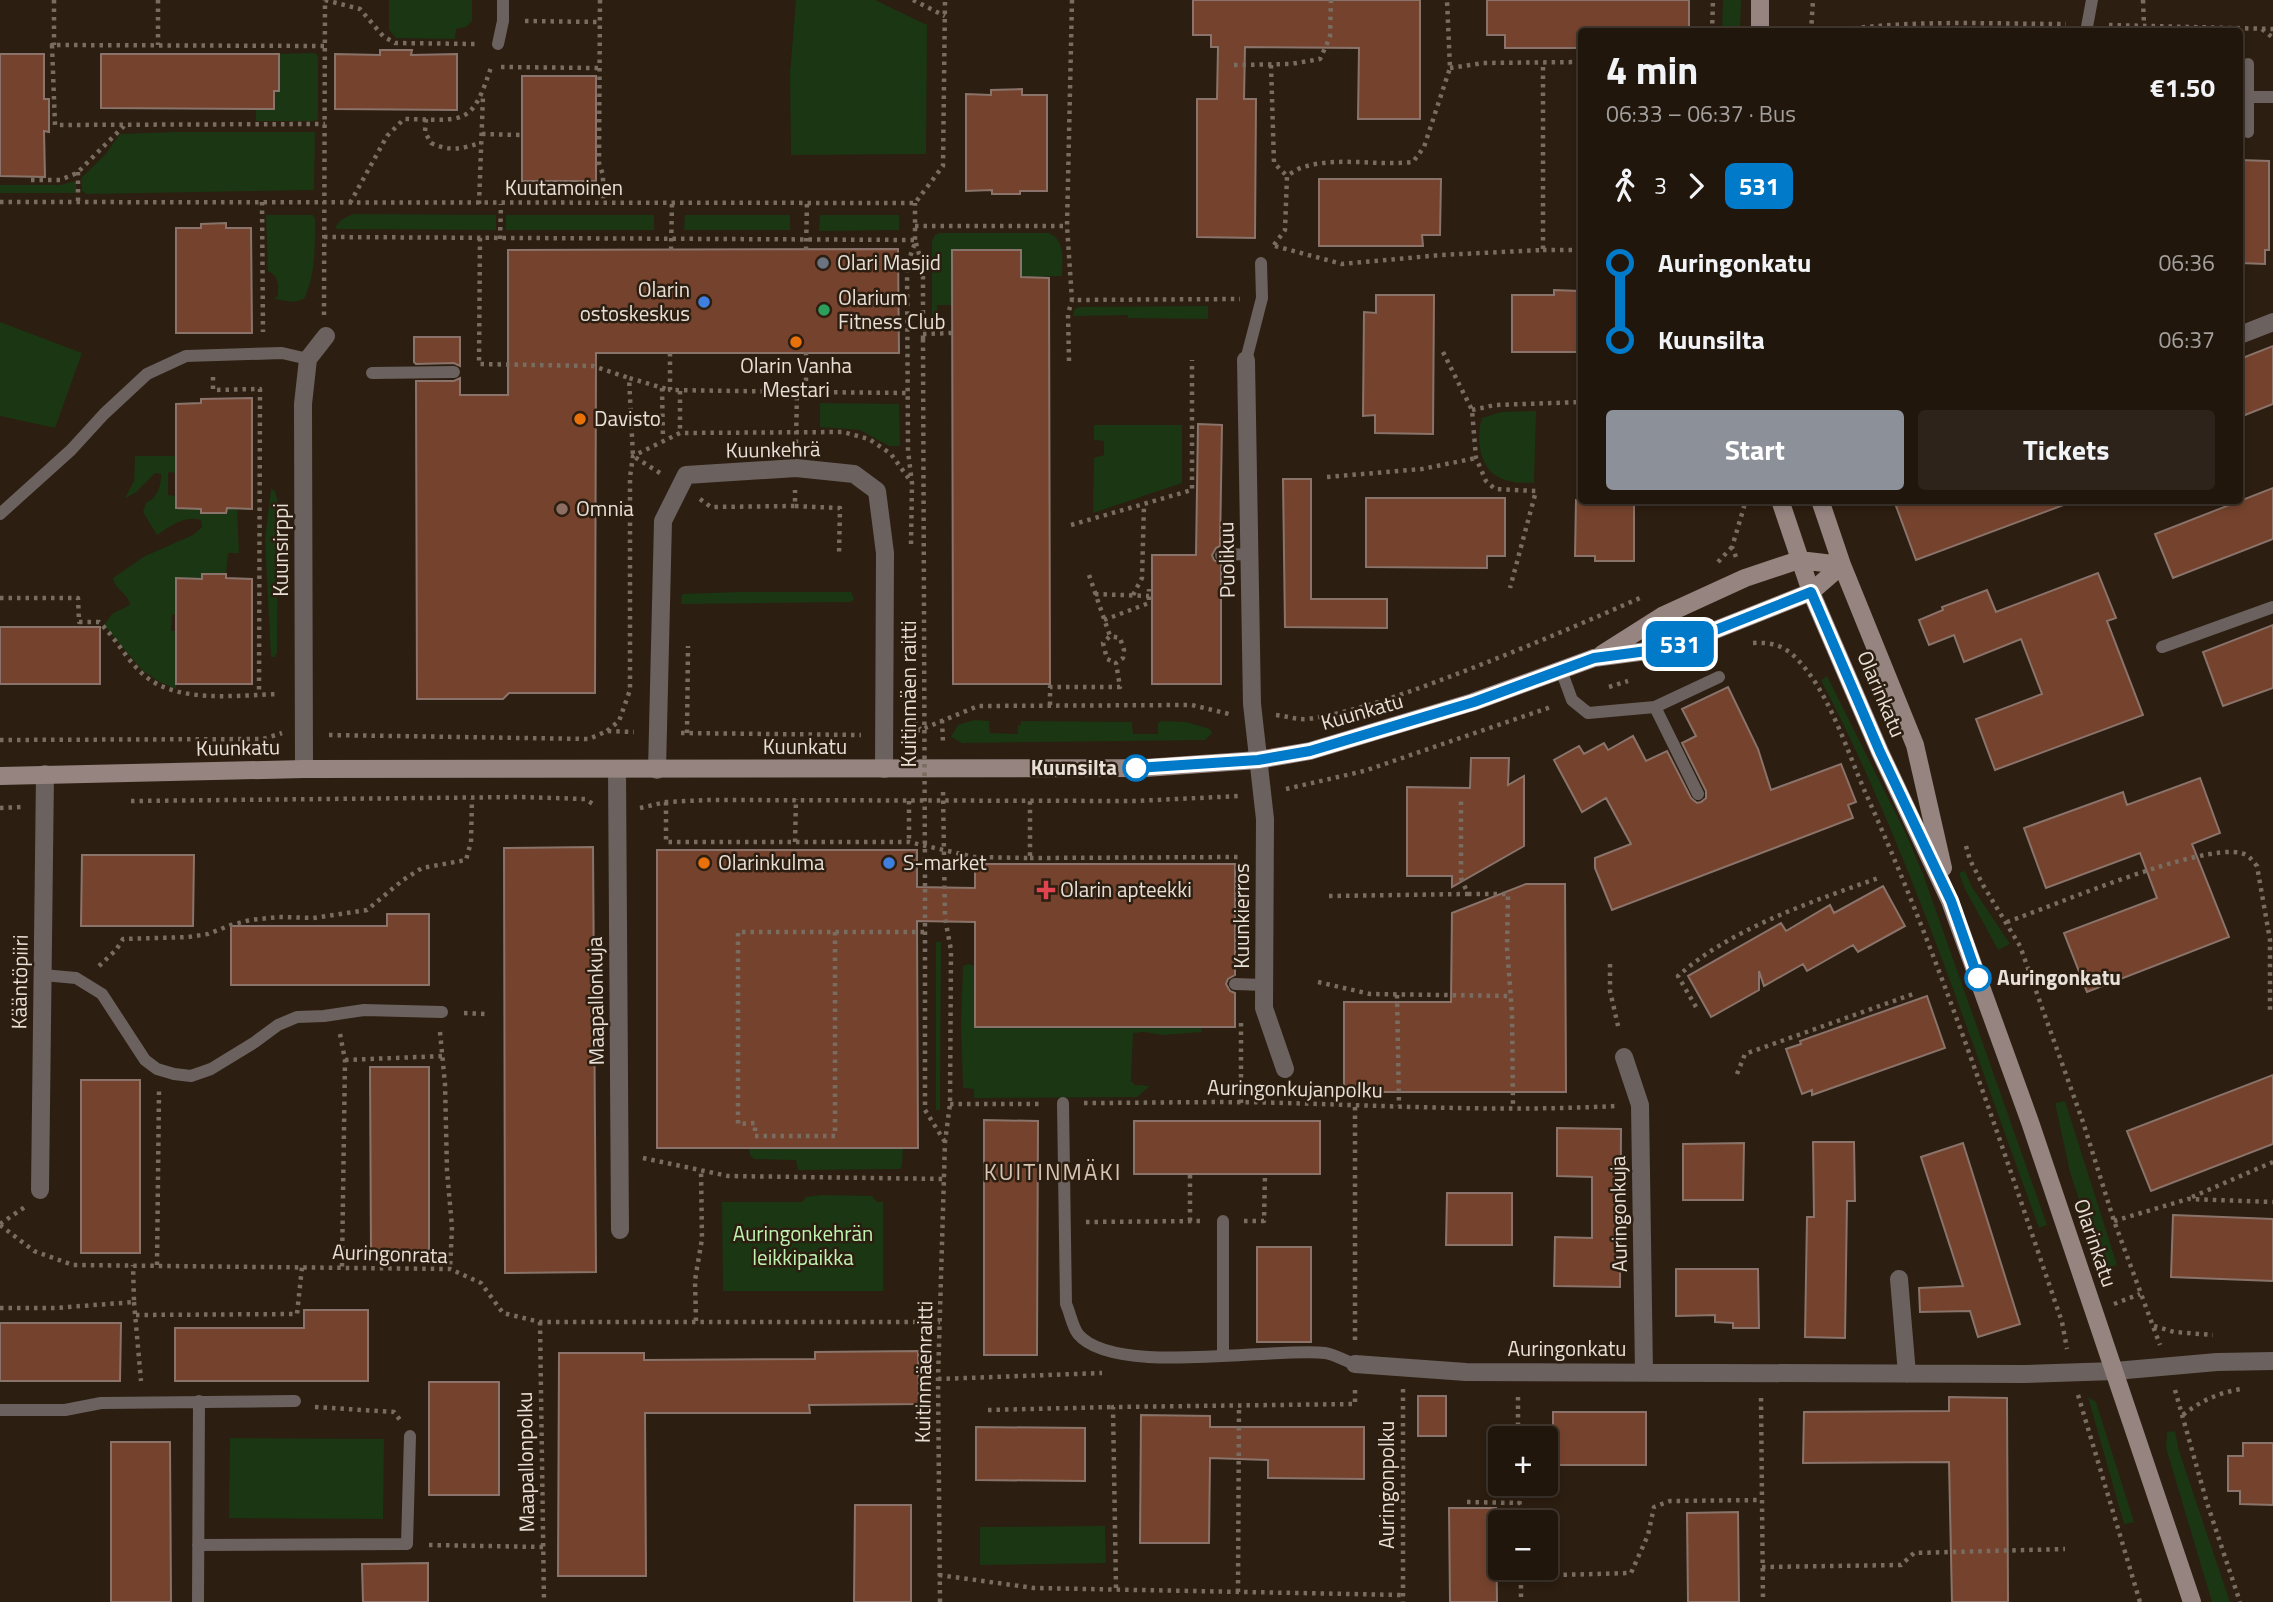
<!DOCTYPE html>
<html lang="en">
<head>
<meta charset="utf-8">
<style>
	body { margin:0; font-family:"Titillium Web",sans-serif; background:#2d231a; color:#f1f3f6; height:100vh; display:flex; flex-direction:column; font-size:26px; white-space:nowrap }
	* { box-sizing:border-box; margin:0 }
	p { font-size:23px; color:#a29f9d }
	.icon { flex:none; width:38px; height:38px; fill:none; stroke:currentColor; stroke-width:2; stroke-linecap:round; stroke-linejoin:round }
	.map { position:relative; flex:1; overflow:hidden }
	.details { position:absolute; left:1578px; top:28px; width:665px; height:476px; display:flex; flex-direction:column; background:#21160c; border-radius:7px; box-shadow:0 4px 10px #0003,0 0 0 2px #3e352d }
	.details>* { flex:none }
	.badge { padding:0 14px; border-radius:10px; font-size:24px; line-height:46px }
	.buttons { position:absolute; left:1488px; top:1426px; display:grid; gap:14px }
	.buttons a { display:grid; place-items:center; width:70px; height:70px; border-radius:7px; background:#21160c; box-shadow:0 4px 10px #0003,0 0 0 2px #3e352d; font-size:35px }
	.map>.badge { position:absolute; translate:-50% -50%; box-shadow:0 0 0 4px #fff }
	.legs { display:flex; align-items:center; gap:10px; height:77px; padding:0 28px; font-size:23px }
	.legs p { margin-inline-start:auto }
	.head { display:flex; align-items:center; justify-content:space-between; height:119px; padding:0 28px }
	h1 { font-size:38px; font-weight:700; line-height:52px }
	.cta { display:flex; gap:14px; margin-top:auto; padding:14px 28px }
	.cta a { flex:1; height:80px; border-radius:7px; background:#8c9099; color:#fff; font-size:28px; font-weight:700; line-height:80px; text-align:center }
	.cta a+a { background:#2d231a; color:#f1f3f6 }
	ul { padding:0 28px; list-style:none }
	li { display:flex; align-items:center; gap:24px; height:77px; font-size:26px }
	li i { display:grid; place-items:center; width:10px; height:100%; margin:0 9px; background:currentColor }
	li i::after { content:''; width:18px; height:18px; margin:-9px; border:5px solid; border-radius:50%; background:#21160c }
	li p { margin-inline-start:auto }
	li:first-child i { background:linear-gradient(#0000 50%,currentColor 0) }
	li:last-child i { background:linear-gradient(currentColor 50%,#0000 0) }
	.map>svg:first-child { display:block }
</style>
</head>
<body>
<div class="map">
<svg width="2273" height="1602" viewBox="0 0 2273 1602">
	<rect width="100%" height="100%" fill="#2c1e10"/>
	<path fill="#1b3613" d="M389,0H472V21L466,27L456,29L455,39L396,38L389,30Z
		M796,0H875L927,25L926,154L791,155L790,73Z
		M1723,0H1741L1740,31H1722Z
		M313,53L317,54L318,59V119L314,121H256V109H274V91H279V73H274V54Z
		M176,132H315L314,190L86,194L82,191L81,178L105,155L120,134Z
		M76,181V193H0V185H60Z
		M353,214L496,215V230L337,229L335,227L341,220Z
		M266,215H313L315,219C315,247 316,273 304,299L294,302L274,299L278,295C278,284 279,276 268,271Z
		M506,215H654V230H506Z
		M685,215H790V230H684Z
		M820,215H899V230L819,231Z
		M940,233H1049C1066,241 1062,260 1062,276L1021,277L1020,250L952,249V305H937V329H932V241L935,235Z
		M1208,306V319L1128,318V315L1073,316L1074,310L1078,307Z
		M0,322L82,353L55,428L0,416Z
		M820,403L899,404L900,446H889L860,430L820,427Z
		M1536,411L1534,483C1521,483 1507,483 1495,475C1479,465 1476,435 1482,418L1501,412Z
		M1094,425H1182V483L1093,513L1094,458L1104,455V441L1094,440Z
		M135,456H176V473L168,472V495L176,496V508L201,509L202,513H226L227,509L237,508L239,553H228L226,574H202V579H176V614L172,615L171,631H176V689L158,681L142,670L104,625L112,614L130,605C128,593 115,590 113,578L145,556L193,535L202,527L201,520C184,515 171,526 157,535L143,512L146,503C158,497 161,486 161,474L155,473L135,493L125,498L134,481Z
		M271,489L275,491L278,503L277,652L275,657H271L265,539Z
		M741,592H851L854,599L851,602L681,604L682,594Z
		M1827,676L1907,836L1923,874L2047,1225L2039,1228C1971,1043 1912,855 1821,680Z
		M974,720L989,721L990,733L1018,734V725H1021V721L1132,722L1133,734H1158V724L1161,721L1186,722L1210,729L1212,733L1205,740L962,743L951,737L958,725Z
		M1965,871L1972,887L2010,944L1998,950L1965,889L1959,873Z
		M936,942H941L940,1110H936Z
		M968,964L1201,1027L1202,1032L1162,1035L1144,1032L1133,1033L1131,1081L1135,1085L1150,1086L1137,1097L974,1098V1089L963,1088L961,1027L963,966Z
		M2065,1101L2117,1265L2107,1268L2083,1212L2070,1172L2055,1103Z
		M749,1148H903L902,1166L900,1169L798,1170L796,1160L754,1159L750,1155Z
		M822,1195L872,1196L877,1202H883V1291H723L722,1202H802L806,1197Z
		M2088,1397L2096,1402L2134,1522L2124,1524Z
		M2175,1431L2179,1451L2230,1602H2212L2166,1448L2167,1432Z
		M230,1438L384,1439L383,1519L229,1518Z
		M1105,1526L1106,1563L980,1565V1527Z"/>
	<path fill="#75432d" stroke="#8a736a" stroke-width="2" d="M1193,0H1420V119H1358L1359,48L1245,47L1244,99H1256L1255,238L1197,237V99H1217L1218,47H1211V35H1193Z
		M1487,0H1689V32H1582V48H1505V35H1487Z
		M380,50H412L411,55L457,54V110L335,109V54L380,55Z
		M0,54H44V99H49V132L44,131L45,177L0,176Z
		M101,54H279V91H274V109L101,108Z
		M522,76H596V181H522Z
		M1022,89V95H1047V191H1020V194H992V190L966,191V94L991,95V90Z
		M2240,160L2269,161V250H2265V264L2240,263Z
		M1319,179H1441L1440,235H1422L1423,246H1319Z
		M226,223V228H251L252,333H176V228H201V224Z
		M898,249L899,353H596L595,693H509L503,699H417L416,381H454L460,378V395H508V250Z
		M952,250H1021V277L1049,278L1050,684H953Z
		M1554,290L1580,291L1582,352H1512V295H1554Z
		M1376,295H1434L1433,434L1375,433V415L1363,416L1364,312L1376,313Z
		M414,337H460V366L454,363L416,364L414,362Z
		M2273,346V404L2240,417V359Z
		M252,398V509L227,508L226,513H201V509L176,508V404L201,403V399Z
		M1198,424L1222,425L1220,546L1216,548L1212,555L1214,560L1221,564V684H1152V555H1196Z
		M1283,479H1311V599H1387V628L1285,627Z
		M2273,488V539L2173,578L2155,534Z
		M1366,498H1505V556H1487V568L1366,567Z
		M1576,500H1634V561H1595V556H1575Z
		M1912,500H2068L2069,503L1916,560L1896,506Z
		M2098,573L2116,618L2107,621L2143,715L1995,770L1976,719L2042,694L2021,639L1964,662L1954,635L1929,645L1919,620L1943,610L1942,607L1987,590L1996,612Z
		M202,574H226V578L252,579V684H176V578L202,579Z
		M2273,625V688L2223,706L2203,652Z
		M0,627H100V684H0Z
		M1728,687L1758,749L1771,790L1841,764L1856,802L1848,805L1853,818L1612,910L1595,868V858L1631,844L1606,798L1582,812L1554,760L1579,746L1584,754L1604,743L1608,750L1633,736L1646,761L1667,751L1691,798L1697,803L1701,802L1706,798V791L1682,743L1696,736L1682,709Z
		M1471,758H1509L1508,785L1524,776V846L1452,887V876H1407V787L1470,788Z
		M2200,778L2220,833L2192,844L2229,937L2087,992L2064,933L2157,898L2140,853L2046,888L2024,828L2123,792L2127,805Z
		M593,847L596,1272L505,1273L504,848Z
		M657,850H917V887L975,888V864H1235V975L1228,979L1226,984L1230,991L1235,993V1027H975V922L917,921L918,1148H657Z
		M82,855H194L193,926H81Z
		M1526,884H1565L1566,1092H1344V1002H1451L1452,913Z
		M1883,886L1905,926L1858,952L1853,945L1807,971L1803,964L1764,986L1759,971V990L1711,1017L1688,976L1781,923L1786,931L1830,905L1834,913Z
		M387,914H429V985H231V926H387Z
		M1927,996L1945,1048L1812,1095V1090L1802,1094L1786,1049L1801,1044L1800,1041Z
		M370,1067H429V1253H371Z
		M2273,1075V1144L2151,1191L2127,1131Z
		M81,1080H140V1253H81Z
		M984,1120L1038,1121L1037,1355H984Z
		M1134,1121H1320V1174H1134Z
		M1557,1128L1621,1129L1620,1287L1554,1286L1555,1237L1592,1238V1177L1557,1176Z
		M1813,1142H1854L1855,1201H1847L1845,1338L1805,1337L1807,1217H1814Z
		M1744,1143L1743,1200H1683V1144Z
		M1963,1143L2020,1324L1978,1337L1970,1311L1920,1312L1919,1288L1963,1286L1921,1157Z
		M1447,1193H1512V1245H1446Z
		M2173,1215L2273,1219V1281L2171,1277Z
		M1257,1247H1311V1342H1257Z
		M1676,1269H1758L1759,1328H1733V1323L1715,1322V1315L1676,1316Z
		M304,1310H368V1381H175V1328H304Z
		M0,1323H121L120,1381H0Z
		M918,1351L919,1404L809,1405L810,1413H645L646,1576H558L559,1353H644V1360L815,1359V1352Z
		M429,1382H499V1495H429Z
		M1418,1396H1446V1436H1418Z
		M1949,1397L2007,1398L2008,1602H1952L1949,1462L1803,1463L1804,1412L1949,1411Z
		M1553,1412H1646V1465H1553Z
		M1141,1415L1210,1416V1427H1364V1479L1268,1478V1460L1210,1458L1209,1543H1140Z
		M976,1427L1085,1428V1481L976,1480Z
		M111,1442H170L171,1602H111Z
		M2243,1443H2273V1505L2240,1504V1491H2228V1456H2243Z
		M855,1505H911V1602H854Z
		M1449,1508H1496L1497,1602H1450Z
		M1738,1512L1739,1602H1688L1687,1513Z
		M428,1563V1602H363L362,1564Z"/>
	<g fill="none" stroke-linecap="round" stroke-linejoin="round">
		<path stroke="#796d61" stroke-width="4.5" stroke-dasharray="3.5 5" stroke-linecap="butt" d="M54,0V45
			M158,0V45
			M325,0L360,9L383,36L395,43L476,44
			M600,0L599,163L603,175V203
			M913,0L945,16
			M1072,0L1067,226L1072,300L1240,299
			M2143,0L2144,25
			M525,21L598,22
			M2109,25L2273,29
			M2262,29L2273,38
			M1712,32L1713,0
			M1811,32L1813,0
			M1828,32C1906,19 1987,24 2066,24
			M324,46L52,45L55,125L325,124
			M1234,65L1291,64L1320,59L1330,37L1331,0
			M1271,65L1274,163L1287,176
			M501,67L598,68
			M1450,68L1483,63L1582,62
			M426,119L425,132L431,143C452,152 459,149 481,143
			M482,134L522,135
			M78,172V202
			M31,180H60L77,173L124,126
			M0,202L915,203L943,166L945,0
			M262,202L263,332
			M350,203L387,136L404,119C466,120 472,127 492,64
			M479,204L483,96
			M915,226H1067
			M324,237L915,240
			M480,238L479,364L593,366L629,378
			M500,239L501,204
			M916,243L923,269V339
			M1274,245L1285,230L1287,176C1293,172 1300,167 1307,166C1341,157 1378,166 1413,162L1424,147L1450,68L1447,0
			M1275,246L1342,264L1441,255L1543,250V62
			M671,250L672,203
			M806,250L807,203
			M1543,250H1582
			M324,315L325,0
			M923,334L952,333
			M806,352V392L907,393
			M1443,352L1472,410L1476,458L1486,481L1495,489L1536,491L1510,588
			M670,353V390L806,392
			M1069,361L1068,314L1072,300
			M213,377V390L260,389L259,694
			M662,388L663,439
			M680,391V433
			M1472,410L1495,405L1582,402
			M796,443L797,392
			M660,473L633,456L629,378L670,390
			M1327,477L1422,469L1476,458
			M700,499L711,507L795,506V490
			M795,506L840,508L839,554
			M1071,525L1192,490V360
			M911,544L912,483L908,451L907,265L915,243V203
			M1736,557L1732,547L1744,507L1743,500
			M1718,562L1732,547
			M1089,575L1110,636
			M1095,594L1149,596
			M1133,595L1142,578L1144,504
			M0,598H78L79,622H99C116,638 127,661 145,676C179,704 238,695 279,694
			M1104,620L1149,603V589
			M1753,643C1769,642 1784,645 1796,658C1829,691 1847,751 1866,794C1943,965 2001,1144 2062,1322L2067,1349
			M1609,687L1628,681
			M1050,705V687H1120L1116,663L1123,658L1124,650L1120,638L1110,636L1103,643L1107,659L1116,663
			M910,713L920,729
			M1276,715C1287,716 1296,720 1308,719C1360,711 1412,691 1462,672C1522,649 1581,624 1640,598
			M942,720L943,743
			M607,731L619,721L630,690V477L633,456L680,433L843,432L869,439L891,454L912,483
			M908,732L920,730L978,706L1192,705L1229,714
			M681,733L861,735
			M687,733L688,646
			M329,735L589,739L607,731L634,732
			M0,740L263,739L282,733
			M1286,789L1364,771L1551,707
			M131,801L520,797L585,799L593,804
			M909,801V842
			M666,802V842H909L974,857L1030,858V801
			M0,808L21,807
			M640,808L666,802L709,800L1136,801L1239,796
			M795,842L796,799
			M1966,846L1970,860L1983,885L2020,946L2083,1122L2114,1221L2160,1345
			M1030,858L1241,857V856
			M925,889V1110L945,1142
			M1468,894H1508L1507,948L1512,1012L1513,1108
			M1329,896L1468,894L1461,878V799
			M2007,922C2053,906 2200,843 2241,853C2249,855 2252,860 2257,866L2270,940V1010
			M835,932V1136H755V1123L738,1124V932H925
			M1610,964V991L1619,1030
			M99,966L116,950L123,939L188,937L208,934L231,925L250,920L279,917L313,918L367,910L403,880L422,868L466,860L471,842L472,799
			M1318,982L1370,994L1511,996
			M1397,995L1399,1106
			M1696,1007L1678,976C1731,928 1814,901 1881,877
			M464,1013L485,1014
			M1241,1023V1103
			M440,1032L445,1084L447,1171L452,1227L450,1269
			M340,1034L345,1060L342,1267
			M345,1060L443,1056
			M1737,1074L1745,1054L1916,993
			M1084,1103C1152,1103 1219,1101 1286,1103C1395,1106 1505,1112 1615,1106
			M950,1104H1041
			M643,1158L728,1176L944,1179
			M2192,1197L2273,1162
			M1190,1221V1173
			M1244,1221H1264L1265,1174
			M2114,1221L2188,1199L2273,1202
			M1086,1222L1204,1221
			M0,1224L25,1207
			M0,1225L34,1251L73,1265L450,1269L481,1283L503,1313L540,1322H940
			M157,1265L159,1091
			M134,1302L141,1381
			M2114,1304L2140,1294
			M0,1308H55L134,1302L133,1265
			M136,1315L297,1314L302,1267
			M696,1321L695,1280L702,1239L701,1170
			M540,1322L544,1602
			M2154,1326L2174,1332L2213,1335
			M1355,1340V1106
			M938,1379L1102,1373
			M1403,1389V1602
			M2175,1390L2207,1503L2240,1602
			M2078,1395L2140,1602
			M1518,1397V1438
			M1761,1398L1763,1602
			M315,1407L394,1412L400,1420
			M988,1410L1113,1407
			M2183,1415C2200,1401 2220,1392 2242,1389
			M1519,1484L1520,1522
			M1467,1502L1520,1503
			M429,1545L543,1547
			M1762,1567L1901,1565L1914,1553L2065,1549
			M1521,1568V1602
			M939,1575L1034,1588L1403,1595
			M1521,1576L1631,1573L1648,1535L1654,1507L1670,1501L1761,1500
			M1116,1588L1113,1407L1355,1404V1387
			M1238,1592L1239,1405
			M940,1602L938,1379L945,1142L950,1104L951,950L945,918L943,791"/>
		<path stroke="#6b615e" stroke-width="12" d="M2086,32L2092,0
			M498,44L503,21V0
			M2248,64V132
			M2248,97H2273
			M1246,360L1262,298L1261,263
			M372,373L454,372
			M0,514L71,450L104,414L147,374L186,356L282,353L308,359
			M1221,555L1249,554
			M2162,647L2273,607
			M1561,670L1572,700L1588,713L1655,707L1719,677
			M1655,707L1698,794
			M43,975L76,978L102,994L145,1060L157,1069L174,1074L191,1076L211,1069L255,1042L278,1025L297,1017L324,1016L364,1010L442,1012
			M1235,984L1264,985
			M1063,1103L1066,1304C1070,1312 1072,1326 1078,1334C1113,1377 1270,1347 1325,1353C1334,1354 1345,1361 1355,1364
			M1223,1356V1221
			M0,1410H65L101,1403L295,1401
			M198,1545L407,1544L410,1436
			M198,1602L199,1401"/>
		<path stroke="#6b615e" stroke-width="18" d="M2240,335L2273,322
			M1246,360L1252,704L1265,819L1264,1008L1285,1069
			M304,769L303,404L308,359L326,336
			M617,770L620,1230
			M657,770L663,521L686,475L796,468L854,474L877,491L885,553L884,769
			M1624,1057L1640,1105L1644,1372
			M40,1190L45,774
			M1899,1279L1907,1374
			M1355,1364L1466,1372L2024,1374L2115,1371"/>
		<path stroke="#6b615e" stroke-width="18" d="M2115,1371L2217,1362L2273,1361"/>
		<path stroke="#958480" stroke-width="18" d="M1760,32V0
			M1780,500L1811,592L1880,752L1950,901L2030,1122L2192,1602
			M1820,500L1842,565L1915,745L1943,868
			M1602,654L1662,616L1745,578L1799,560L1842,565
			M0,776L304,769L1145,768L1258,760L1310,751L1473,702L1594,658L1670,648L1811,592L1842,565"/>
		<path stroke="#796d61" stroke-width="4.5" stroke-dasharray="3.5 5" stroke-linecap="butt" d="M923,339L925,889"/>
	</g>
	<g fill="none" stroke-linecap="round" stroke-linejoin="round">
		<defs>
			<path id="line-1" d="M1136,768L1258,760L1310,751L1474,702L1594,658L1670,648L1811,592L1880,752L1951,901L1978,978"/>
		</defs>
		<use href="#line-1" stroke="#fff" stroke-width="16"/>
		<use href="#line-1" stroke="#007ac9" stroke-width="10"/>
	</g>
	<circle fill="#6b7280" stroke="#2c1e10" stroke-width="2.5" cx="823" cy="263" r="7"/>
	<g fill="#3f7fe0" stroke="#2c1e10" stroke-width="2.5">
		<circle cx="704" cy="302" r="7"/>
		<circle cx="889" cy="863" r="7"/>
	</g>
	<circle fill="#2e9e5b" stroke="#2c1e10" stroke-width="2.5" cx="824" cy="310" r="7"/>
	<g fill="#e8710a" stroke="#2c1e10" stroke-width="2.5">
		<circle cx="796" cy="342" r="7"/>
		<circle cx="580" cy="419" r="7"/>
		<circle cx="704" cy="863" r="7"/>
	</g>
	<circle fill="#8d6e63" stroke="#2c1e10" stroke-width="2.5" cx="562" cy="509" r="7"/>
	<g fill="#fff" stroke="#007ac9" stroke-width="3.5">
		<circle cx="1136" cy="768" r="12"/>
		<circle cx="1978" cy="978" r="12"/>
	</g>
	<path fill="#e0444e" stroke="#2c1e10" stroke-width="2.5" d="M1042.5 879.5h7v7h7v7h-7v7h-7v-7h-7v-7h7z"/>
	<g text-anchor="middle" stroke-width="5" stroke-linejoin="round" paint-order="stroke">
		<g font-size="21" fill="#e8dfd6" stroke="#2c1e10">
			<text x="564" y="195">Kuutamoinen</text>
			<text transform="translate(773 450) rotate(-1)" y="7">Kuunkehrä</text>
			<text transform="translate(281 550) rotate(-90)" y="7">Kuunsirppi</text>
			<text transform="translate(1227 560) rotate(-91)" y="7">Puolikuu</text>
			<text transform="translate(909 694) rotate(-90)" y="7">Kuitinmäen raitti</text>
			<text transform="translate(1881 694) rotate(67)" y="7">Olarinkatu</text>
			<text transform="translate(1362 712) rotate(-16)" y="7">Kuunkatu</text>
			<text x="805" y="754">Kuunkatu</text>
			<text transform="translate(238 748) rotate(-1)" y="7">Kuunkatu</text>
			<text transform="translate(1242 916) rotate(-90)" y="7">Kuunkierros</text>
			<text transform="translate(20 982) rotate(-89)" y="7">Kääntöpiiri</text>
			<text transform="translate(596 1001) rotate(-91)" y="7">Maapallonkuja</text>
			<text transform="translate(1295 1089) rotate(1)" y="7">Auringonkujanpolku</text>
			<text transform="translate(1619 1214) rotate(-91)" y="7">Auringonkuja</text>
			<text transform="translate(2095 1243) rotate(71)" y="7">Olarinkatu</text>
			<text transform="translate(390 1254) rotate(2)" y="7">Auringonrata</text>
			<text x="1567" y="1356">Auringonkatu</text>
			<text transform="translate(924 1372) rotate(-89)" y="7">Kuitinmäenraitti</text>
			<text transform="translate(526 1462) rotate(-91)" y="7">Maapallonpolku</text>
			<text transform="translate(1387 1485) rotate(-90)" y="7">Auringonpolku</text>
		</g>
		<g font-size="21" fill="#e8dfd6" stroke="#2c1e10" text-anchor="start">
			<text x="837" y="270">Olari Masjid</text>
			<text x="690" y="297" text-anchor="end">Olarin<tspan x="690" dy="24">ostoskeskus</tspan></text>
			<text x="838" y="305">Olarium<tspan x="838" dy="24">Fitness Club</tspan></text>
			<text x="796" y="373" text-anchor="middle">Olarin Vanha<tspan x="796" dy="24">Mestari</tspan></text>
			<text x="594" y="426">Davisto</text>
			<text x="576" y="516">Omnia</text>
			<text x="718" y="870">Olarinkulma</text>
			<text x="903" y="870">S-market</text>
			<text x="1060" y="897">Olarin apteekki</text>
		</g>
		<g font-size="21" font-weight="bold" fill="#e8dfd6" stroke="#2c1e10" text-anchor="end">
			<text x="1117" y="775">Kuunsilta</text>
			<text x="1997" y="985" text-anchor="start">Auringonkatu</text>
		</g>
		<g font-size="21" fill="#bdf4af" stroke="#2c1e10">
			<text x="803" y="1241">Auringonkehrän<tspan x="803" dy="24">leikkipaikka</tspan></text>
		</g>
		<g font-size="23" letter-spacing="2" fill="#d7c4b2" stroke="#2c1e10">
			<text x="1053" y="1180">KUITINMÄKI</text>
		</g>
	</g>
</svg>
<div class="buttons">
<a>+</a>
<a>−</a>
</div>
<b class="badge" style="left:1680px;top:644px;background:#007ac9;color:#fff">531</b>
<section class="details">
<div class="head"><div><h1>4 min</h1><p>06:33 – 06:37 · Bus</p></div><b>€1.50</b></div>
<div class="legs"><svg class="icon" aria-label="walk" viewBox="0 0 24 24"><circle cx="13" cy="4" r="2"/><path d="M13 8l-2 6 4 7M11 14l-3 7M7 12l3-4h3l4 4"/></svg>3<svg class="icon" aria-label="forward" viewBox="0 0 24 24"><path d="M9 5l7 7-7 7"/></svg><b class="badge" style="background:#007ac9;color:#fff">531</b></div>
<ul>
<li><i style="color:#007ac9"></i><b>Auringonkatu</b><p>06:36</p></li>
<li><i style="color:#007ac9"></i><b>Kuunsilta</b><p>06:37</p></li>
</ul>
<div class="cta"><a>Start</a><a>Tickets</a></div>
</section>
</div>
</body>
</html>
